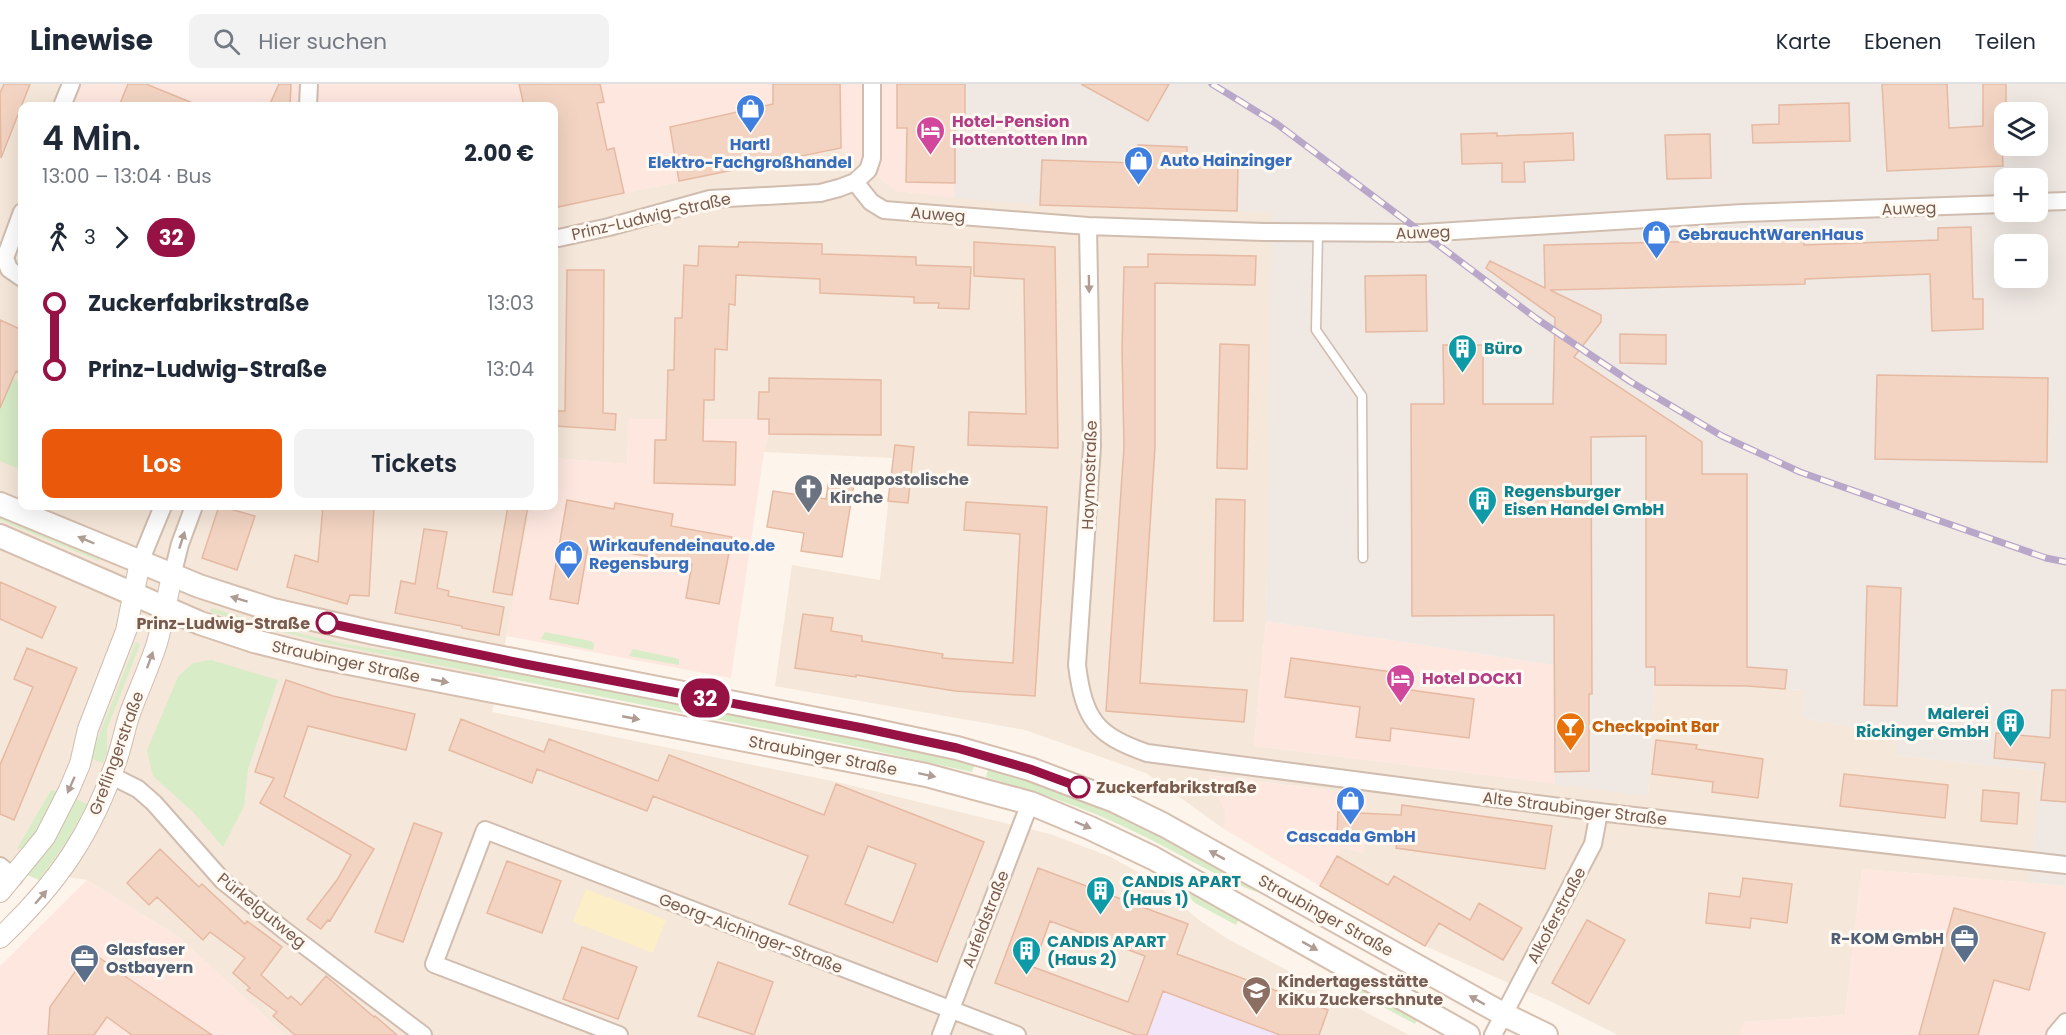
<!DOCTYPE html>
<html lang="de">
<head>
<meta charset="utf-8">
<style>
	body { margin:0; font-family:Poppins,sans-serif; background:#f2f2f3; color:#1f2937; height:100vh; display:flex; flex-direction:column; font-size:22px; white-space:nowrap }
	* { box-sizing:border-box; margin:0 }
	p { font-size:20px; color:#747a83 }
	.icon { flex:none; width:33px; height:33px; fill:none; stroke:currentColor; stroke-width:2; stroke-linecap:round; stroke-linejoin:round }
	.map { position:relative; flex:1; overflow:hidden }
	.drawer { position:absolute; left:18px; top:18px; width:540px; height:408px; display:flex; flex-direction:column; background:#fff; border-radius:12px; box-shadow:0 6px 24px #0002 }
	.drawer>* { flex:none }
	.badge { padding:0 12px; border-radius:20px; font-size:21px; line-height:39px }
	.tools { position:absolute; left:1994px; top:18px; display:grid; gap:12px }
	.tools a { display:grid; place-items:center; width:54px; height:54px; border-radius:12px; background:#fff; box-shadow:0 6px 24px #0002; font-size:30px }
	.map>.badge { position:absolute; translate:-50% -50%; box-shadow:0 0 0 3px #fff }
	.legs { display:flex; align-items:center; gap:9px; height:66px; padding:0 24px; font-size:20px }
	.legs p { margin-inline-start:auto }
	.summary { display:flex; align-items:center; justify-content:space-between; height:102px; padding:0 24px }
	h1 { font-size:33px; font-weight:600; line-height:45px }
	.cta { display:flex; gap:12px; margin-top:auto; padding:12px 24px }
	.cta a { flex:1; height:69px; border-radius:12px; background:#ea580c; color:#fff; font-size:24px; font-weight:600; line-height:69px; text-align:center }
	.cta a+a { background:#f2f2f3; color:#1f2937 }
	ul { padding:0 24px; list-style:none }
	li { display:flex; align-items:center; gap:21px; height:66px; font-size:22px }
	li i { display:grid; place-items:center; width:9px; height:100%; margin:0 8px; background:currentColor }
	li i::after { content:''; width:15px; height:15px; margin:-8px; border:4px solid; border-radius:50%; background:#fff }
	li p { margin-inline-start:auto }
	li:first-child i { background:linear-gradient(#0000 50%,currentColor 0) }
	li:last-child i { background:linear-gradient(currentColor 50%,#0000 0) }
	header { display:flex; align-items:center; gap:36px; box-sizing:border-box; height:84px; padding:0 30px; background:#fff; border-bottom:2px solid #e0e1e3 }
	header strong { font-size:28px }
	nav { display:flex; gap:33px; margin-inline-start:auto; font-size:21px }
	.search { width:420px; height:54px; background:#f2f2f3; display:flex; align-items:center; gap:15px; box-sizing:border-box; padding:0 21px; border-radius:12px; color:#747a83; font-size:22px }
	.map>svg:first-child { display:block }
</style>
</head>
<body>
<header>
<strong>Linewise</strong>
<div class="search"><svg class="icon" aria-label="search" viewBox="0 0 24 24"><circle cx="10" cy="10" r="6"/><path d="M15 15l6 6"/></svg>Hier suchen</div>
<nav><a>Karte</a><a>Ebenen</a><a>Teilen</a></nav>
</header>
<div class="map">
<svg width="2066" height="951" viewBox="0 0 2066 951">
	<rect width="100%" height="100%" fill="#fdf5eb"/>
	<path fill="#f5e7d9" d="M0,0H80L72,22H22V149L19,175L22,176V422H531L492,628L837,698L1050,750L1111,773L1150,795L1199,836L1228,855L1409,951H285L179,853L87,796L0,782Z
		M841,64L896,107L1041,121L1273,128L1266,537L1254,662L1648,711L1655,601L1747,602L1804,606L1803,634L1896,651V671L2041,687L2030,798L2066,802L1862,785L1845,931L1744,938L1740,951H1618L1552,918L1425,862L1320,802L1342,763L1363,769L1367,711L1208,691L1226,728L1224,745L1146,689L1025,646L775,602L792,481L880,496L893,374L764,368L769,350V335H629L627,380L554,374V124Z"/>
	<path fill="#fde7df" d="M80,0H965V45L954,114L896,107L841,64L554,124V22H72Z
		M629,335H769V350L764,368L731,594L506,552L531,422H554V374L627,380Z
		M1266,537L1554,581L1555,700L1254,662Z
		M1207,691L1367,711L1363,769L1342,764L1320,802L1224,745L1225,728Z
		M1862,785L2066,802V951H1740L1744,938L1845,931Z
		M87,796L179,853L285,951H0V882Z"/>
	<path fill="#efe8e3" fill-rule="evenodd" d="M965,0H2066V802L2030,798L2041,687L1896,671V651L1803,634L1804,606L1747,602L1655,601L1648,712L1555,700L1554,581L1266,537L1272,128L1041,121L954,114L955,45L965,44ZM2004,28H2037V62H2004ZM2004,94H2037V128H2004ZM2004,160H2037V194H2004Z"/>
	<path fill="#f2e7fa" d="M1163,907L1280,951H1147Z"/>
	<path fill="#d8ecc8" d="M13,294L22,298V386L0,377V324Z
		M0,431L99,473V477L0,436Z
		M212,524C282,545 356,569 431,569L715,624L975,679L972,688L844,660L320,558L210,528Z
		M545,548L591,557L594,560L593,566L541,555Z
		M136,558L140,560L107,645V668L103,679L90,674Z
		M633,565L679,575V581L629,572Z
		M211,576L278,596L248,685L244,722L223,763L193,728L153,692L147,666L178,593L193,579Z
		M989,682L1048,702L1114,728L1260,803L1256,808C1215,792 1177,768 1137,749C1089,725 1038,708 986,693Z
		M51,706L60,709L34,757L27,763L17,765Z
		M73,714L87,720L69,754L39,796L25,790Z
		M1163,788L1240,833L1236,841L1195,819Z
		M1335,886L1418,934L1415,940L1331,895Z"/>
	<path fill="#fceec6" d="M586,805L666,836L653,869L573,838Z"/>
	<path fill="#f3d4c2" stroke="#e6b9a2" stroke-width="1.5" fill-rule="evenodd" d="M4,0H30L1,74L0,9Z
		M128,0H146L200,22H119Z
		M279,0H291L290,22H269Z
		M519,0H600L604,18L597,19L607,66L614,64L624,109L558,123L554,103V22H524Z
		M773,0H840L841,64L679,97L670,43L773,20Z
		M897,0H965V45H955V99L906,98L907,44H897Z
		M1081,0H1169L1148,37Z
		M1882,0H1947L1949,44L1983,42V0H2006V28H2004V37H2001L2003,82L1887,87Z
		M1849,19L1850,57L1753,59L1752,41L1779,40V21Z
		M1497,49V52L1573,49L1574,76L1524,78L1525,98H1502V79L1462,80L1461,50Z
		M1710,50L1711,94L1667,95L1665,51Z
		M1138,61L1187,63V80L1238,81L1237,127L1040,121L1042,76L1137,79Z
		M1971,143L1973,215H1983V245L1932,247L1930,190L1805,195V200L1550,206L1601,231V238L1574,273L1702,358V390H1747V583L1787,586L1785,605L1747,602L1655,601V583H1646V352L1591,353L1592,610H1589V687L1555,688L1554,531L1412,532L1411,320H1444L1443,261H1483V320H1553L1555,234L1486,184L1490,177L1545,204L1544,161L1804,155V161L1938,156V144Z
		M739,158L822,160V170L916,173V181L971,183L969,225L938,224L939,219H914V213L820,209V195L736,191L735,221L729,220L727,266L715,265L714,316H704L703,357L736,358L735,401L654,399L655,356H666L668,286H674L675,234H682L684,181L698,182L699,162L738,163Z
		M974,158L1055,163L1058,364L968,361L969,328L1026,330L1024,195L974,192Z
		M1148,170L1256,172L1255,201L1155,199V363L1140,599L1247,606L1244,638L1106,627L1124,363L1122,265L1124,183H1148Z
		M567,186H604L603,329L616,330L615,346L556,342L557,327H565Z
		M1426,191L1427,247L1366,248L1365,192Z
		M0,236L22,246V290L16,287L0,324Z
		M1620,250L1666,251V280L1620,279Z
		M1220,260L1249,261L1247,385L1217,384Z
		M1877,291L2048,294L2047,378L1875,375Z
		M769,294L881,296V351L769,350V335H758L759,308H769Z
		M895,361L914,363L908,419L888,417Z
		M829,396L854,400L842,473L801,467L804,449L767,443L773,407L826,415Z
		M1216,415L1245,416L1243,537H1214Z
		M567,416L614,425L615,419L673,430L671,442L732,453L719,520L686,514L692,480L588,462L578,520L550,515Z
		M966,418L1047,423L1035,612L955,607L856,591V593L795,584L803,530L833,534L831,547L862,552V557L943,570L942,574L1013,579L1020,450L964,446Z
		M219,422L255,432L237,486L202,474Z
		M323,422H374L369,512L350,511L347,520L287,503L295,471L318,478Z
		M508,422H528L512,511L493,508Z
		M424,445L447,448L437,504L449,507L448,512L504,523L499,551L462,544V542L395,529L401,497L415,500Z
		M0,498L56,523L42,554L0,535Z
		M1867,502L1901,504L1897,622L1864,621Z
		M27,564L77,584L14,736L0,730V681L33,603L14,595Z
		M1291,574L1399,589L1397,604L1474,615L1469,654L1391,644L1390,657L1356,653L1360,623L1285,613Z
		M286,596L333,612L415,630L406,666L308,642L284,713L374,765L330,837L328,836L321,845L307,835L337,796L351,771L260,719L274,694L255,688Z
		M2052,606H2066V718L2041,716L2045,679L1994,674L1996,649L2050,654Z
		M461,635L544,668L549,655L658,697L669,671L824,731L836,700L984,758L937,878L789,820L808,772L653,712L647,727L537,685L532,699L449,666ZM868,762L916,780L893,839L845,820Z
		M1656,656L1697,661L1696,665L1763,675L1758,714L1712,708L1713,698L1652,690Z
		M1844,690L1948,701L1945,734L1840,722Z
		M1983,706L2019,709L2017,740L1981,737Z
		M1402,721L1552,742L1545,785L1396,764L1398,755L1337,752L1338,728L1401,731Z
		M414,739L442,749L403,858L375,848Z
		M160,765L199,803L202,800L245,840L247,837L282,863L261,891L288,915L291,912L301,921L326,892L374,933L375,932L397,951H295L273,932L277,928L247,906L250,904L233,889L245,874L210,848L203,856L157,813L149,821L127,799Z
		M1337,772L1388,801L1394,792L1470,836L1479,819L1522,844L1503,876L1439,839L1425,862L1320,802Z
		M507,777L561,797L542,849L487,829Z
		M1038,784L1188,840L1177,870L1328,926L1319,951H1280L1163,907L1147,951H1136L995,899ZM1050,837L1145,872L1128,918L1033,883Z
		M1743,794L1792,800L1787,839L1751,834L1750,844L1706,839L1709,809L1740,813Z
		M1954,824L2045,849L2029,906L1994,896L1978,951H1919Z
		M1587,836L1625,856L1589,920L1552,899Z
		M582,863L637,883L618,935L563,915Z
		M90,867L132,897L212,951H132L107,933L94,951H48L50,923Z
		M718,878L773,898L754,951L698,932Z"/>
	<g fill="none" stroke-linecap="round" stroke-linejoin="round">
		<defs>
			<path id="service" d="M1318,149L1316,246L1362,312L1363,474"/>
			<path id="minor" d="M62,22L71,0
				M308,22L309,0
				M855,98L871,118L884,126L1088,142L1264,148L1422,149L1743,129L2004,120
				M2037,118L2066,117
				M22,128L5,174L9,185L22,194
				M1088,142L1092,362L1077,581C1084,636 1096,651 1147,669L1599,728L2066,781
				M554,155L609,143L710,115L820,109L839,104L855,98L868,86L872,74V0
				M140,478L163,422
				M172,492L180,460L194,422
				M110,691L138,705L154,719L223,797L284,846L423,951
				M0,782L14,793
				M619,951L434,880L485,746L1017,951
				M941,951L1030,719
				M1493,951L1593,760L1599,728
				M2055,951L2066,938"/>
			<path id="tertiary" d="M0,808L45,753L69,706L80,680L88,645L126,547L140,478
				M0,854C58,799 93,748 118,672C122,659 125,645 129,632C138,607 149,584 157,559C163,537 167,514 172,492"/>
			<path id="secondary" d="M0,420L199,502L273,526L374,549L863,644L957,664L1030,685L1115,717L1164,741L1503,930L1546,951
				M0,452L200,539L254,557L318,573L926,691L1030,719L1090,744L1153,774L1468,951"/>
		</defs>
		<use href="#service" stroke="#d0bdaf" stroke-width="11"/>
		<use href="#minor" stroke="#d0bdaf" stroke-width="20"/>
		<use href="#tertiary" stroke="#d0bdaf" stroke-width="22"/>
		<use href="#secondary" stroke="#d6bfaf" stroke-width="26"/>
		<use href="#service" stroke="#fff" stroke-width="8"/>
		<use href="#minor" stroke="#fff" stroke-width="16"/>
		<use href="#tertiary" stroke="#fff" stroke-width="20"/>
		<use href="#secondary" stroke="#fff" stroke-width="22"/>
		<defs>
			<path id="rail" d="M1212,0L1277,40L1537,235L1631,298L1722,352L1800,388L2046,474L2066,478"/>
		</defs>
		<use href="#rail" stroke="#b8a7c9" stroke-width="7"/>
		<use href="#rail" stroke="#fff9f2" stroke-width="4.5" stroke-dasharray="14" stroke-linecap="butt"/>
	</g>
	<defs><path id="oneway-solid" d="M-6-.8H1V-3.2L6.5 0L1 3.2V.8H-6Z" transform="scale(1.5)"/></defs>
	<g fill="#af9d94">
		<use href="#oneway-solid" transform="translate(1089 200) rotate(89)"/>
		<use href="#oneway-solid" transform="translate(86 456) rotate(-157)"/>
		<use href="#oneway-solid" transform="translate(182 456) rotate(-72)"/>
		<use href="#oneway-solid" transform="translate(239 515) rotate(-163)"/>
		<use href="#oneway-solid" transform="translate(150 576) rotate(-70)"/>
		<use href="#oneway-solid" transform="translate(440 597) rotate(11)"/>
		<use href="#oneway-solid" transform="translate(631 634) rotate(11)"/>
		<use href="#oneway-solid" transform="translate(927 691) rotate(12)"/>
		<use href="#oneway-solid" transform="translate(71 701) rotate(114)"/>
		<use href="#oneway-solid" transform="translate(1083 741) rotate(23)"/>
		<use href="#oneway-solid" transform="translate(1217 771) rotate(-151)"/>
		<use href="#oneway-solid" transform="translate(41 813) rotate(-49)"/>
		<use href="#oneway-solid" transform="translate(1310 862) rotate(29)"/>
		<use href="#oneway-solid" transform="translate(1477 916) rotate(-150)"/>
	</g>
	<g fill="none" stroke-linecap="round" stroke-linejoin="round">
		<defs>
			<path id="line-1" d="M327,539L525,580L863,644L957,664L1030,685L1079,703"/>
		</defs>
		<use href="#line-1" stroke="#fff" stroke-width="14"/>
		<use href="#line-1" stroke="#961244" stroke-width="9"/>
	</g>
	<defs>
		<symbol id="shop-pin" viewBox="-11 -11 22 30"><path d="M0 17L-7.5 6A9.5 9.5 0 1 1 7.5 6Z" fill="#3f7fe0" stroke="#fff9f2"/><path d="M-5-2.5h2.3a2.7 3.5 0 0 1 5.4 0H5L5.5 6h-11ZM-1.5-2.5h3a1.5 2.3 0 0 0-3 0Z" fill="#fff"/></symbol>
		<symbol id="hotel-pin" viewBox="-11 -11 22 30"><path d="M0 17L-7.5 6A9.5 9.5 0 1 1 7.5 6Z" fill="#d1479c" stroke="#fff9f2"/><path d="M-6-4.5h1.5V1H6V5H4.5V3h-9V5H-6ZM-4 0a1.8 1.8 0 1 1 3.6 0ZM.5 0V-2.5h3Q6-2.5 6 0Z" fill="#fff"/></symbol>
		<symbol id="building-pin" viewBox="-11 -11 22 30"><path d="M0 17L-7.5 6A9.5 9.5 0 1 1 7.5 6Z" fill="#0f9aa8" stroke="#fff9f2"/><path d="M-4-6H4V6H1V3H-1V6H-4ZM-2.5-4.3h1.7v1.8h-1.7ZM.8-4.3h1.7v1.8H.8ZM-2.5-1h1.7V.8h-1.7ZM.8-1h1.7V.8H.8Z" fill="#fff"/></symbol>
		<symbol id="church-pin" viewBox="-11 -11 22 30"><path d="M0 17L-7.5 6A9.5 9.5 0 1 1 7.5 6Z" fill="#6b7280" stroke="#fff9f2"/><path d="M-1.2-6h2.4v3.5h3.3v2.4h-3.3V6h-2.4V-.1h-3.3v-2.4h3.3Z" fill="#fff"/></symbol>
		<symbol id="bar-pin" viewBox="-11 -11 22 30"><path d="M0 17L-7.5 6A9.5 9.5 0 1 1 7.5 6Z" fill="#e8710a" stroke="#fff9f2"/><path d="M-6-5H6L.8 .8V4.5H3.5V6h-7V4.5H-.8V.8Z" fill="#fff"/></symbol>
		<symbol id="office-pin" viewBox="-11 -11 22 30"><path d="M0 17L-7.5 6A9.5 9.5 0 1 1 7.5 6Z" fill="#5c6f8a" stroke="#fff9f2"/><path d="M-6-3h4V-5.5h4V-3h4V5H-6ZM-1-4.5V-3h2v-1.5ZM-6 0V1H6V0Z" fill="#fff"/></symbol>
		<symbol id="school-pin" viewBox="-11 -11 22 30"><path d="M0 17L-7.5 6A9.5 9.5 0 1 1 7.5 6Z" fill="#8d6e63" stroke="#fff9f2"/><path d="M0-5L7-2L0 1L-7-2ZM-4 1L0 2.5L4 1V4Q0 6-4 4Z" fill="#fff"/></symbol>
	</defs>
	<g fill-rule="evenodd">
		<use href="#shop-pin" x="734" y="8" width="33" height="45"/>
		<use href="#hotel-pin" x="914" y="30" width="33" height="45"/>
		<use href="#shop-pin" x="1122" y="60" width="33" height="45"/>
		<use href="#shop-pin" x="1640" y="134" width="33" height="45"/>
		<use href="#building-pin" x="1446" y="248" width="33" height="45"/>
		<use href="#church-pin" x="792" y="388" width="33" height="45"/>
		<use href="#building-pin" x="1466" y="400" width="33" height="45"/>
		<use href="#shop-pin" x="552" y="454" width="33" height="45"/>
		<use href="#hotel-pin" x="1384" y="578" width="33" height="45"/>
		<use href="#building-pin" x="1994" y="622" width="33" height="45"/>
		<use href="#bar-pin" x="1554" y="626" width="33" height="45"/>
		<use href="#shop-pin" x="1334" y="700" width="33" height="45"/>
		<use href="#building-pin" x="1084" y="790" width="33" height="45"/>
		<use href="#office-pin" x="1948" y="838" width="33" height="45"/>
		<use href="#building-pin" x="1010" y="850" width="33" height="45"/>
		<use href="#office-pin" x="68" y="858" width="33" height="45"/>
		<use href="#school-pin" x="1240" y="890" width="33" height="45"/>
	</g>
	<g fill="#fff" stroke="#961244" stroke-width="3">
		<circle cx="327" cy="539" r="10"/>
		<circle cx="1079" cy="703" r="10"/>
	</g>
	<g text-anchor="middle" stroke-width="6" stroke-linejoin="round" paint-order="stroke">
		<g font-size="16" font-weight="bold" fill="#b23c85" stroke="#fff9f2" text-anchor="start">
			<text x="952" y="43">Hotel-Pension<tspan x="952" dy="18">Hottentotten Inn</tspan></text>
			<text x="1422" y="600">Hotel DOCK1</text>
		</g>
		<g font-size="16" font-weight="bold" fill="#366cbe" stroke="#fff9f2" text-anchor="start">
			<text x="750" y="66" text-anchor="middle">Hartl<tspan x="750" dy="18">Elektro-Fachgroßhandel</tspan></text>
			<text x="1160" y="82">Auto Hainzinger</text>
			<text x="1678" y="156">GebrauchtWarenHaus</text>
			<text x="589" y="467">Wirkaufendeinauto.de<tspan x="589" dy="18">Regensburg</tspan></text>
			<text x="1351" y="758" text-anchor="middle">Cascada GmbH</text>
		</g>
		<g font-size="16" fill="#795b4d" stroke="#fff9f2">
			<text transform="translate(1909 124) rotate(-2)" y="6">Auweg</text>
			<text transform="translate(938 130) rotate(4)" y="6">Auweg</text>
			<text transform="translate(651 132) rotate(-13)" y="6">Prinz-Ludwig-Straße</text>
			<text transform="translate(1423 148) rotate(-2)" y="6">Auweg</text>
			<text transform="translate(1089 391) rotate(-88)" y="6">Haymostraße</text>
			<text transform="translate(346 577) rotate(12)" y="6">Straubinger Straße</text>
			<text transform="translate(116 669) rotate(-70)" y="6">Greflingerstraße</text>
			<text transform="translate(823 671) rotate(11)" y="6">Straubinger Straße</text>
			<text transform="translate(1575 724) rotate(7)" y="6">Alte Straubinger Straße</text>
			<text transform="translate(262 826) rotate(39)" y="6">Pürkelgutweg</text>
			<text transform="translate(1326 831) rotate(29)" y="6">Straubinger Straße</text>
			<text transform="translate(1556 831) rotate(-62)" y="6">Alkoferstraße</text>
			<text transform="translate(985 835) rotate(-69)" y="6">Aufeldstraße</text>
			<text transform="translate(751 849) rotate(21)" y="6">Georg-Aichinger-Straße</text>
		</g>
		<g font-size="16" font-weight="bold" fill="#0d838f" stroke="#fff9f2" text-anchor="start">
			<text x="1484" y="270">Büro</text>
			<text x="1504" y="413">Regensburger<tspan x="1504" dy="18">Eisen Handel GmbH</tspan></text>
			<text x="1989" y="635" text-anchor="end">Malerei<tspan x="1989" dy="18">Rickinger GmbH</tspan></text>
			<text x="1122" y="803">CANDIS APART<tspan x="1122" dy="18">(Haus 1)</tspan></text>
			<text x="1047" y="863">CANDIS APART<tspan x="1047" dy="18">(Haus 2)</tspan></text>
		</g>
		<g font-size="16" font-weight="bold" fill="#5b616d" stroke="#fff9f2" text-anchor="start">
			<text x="830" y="401">Neuapostolische<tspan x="830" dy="18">Kirche</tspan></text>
		</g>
		<g font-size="16" font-weight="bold" fill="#795b4d" stroke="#fff9f2" text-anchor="end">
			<text x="310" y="545">Prinz-Ludwig-Straße</text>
			<text x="1096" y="709" text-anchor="start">Zuckerfabrikstraße</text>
		</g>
		<g font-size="16" font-weight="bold" fill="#c56008" stroke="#fff9f2" text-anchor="start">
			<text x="1592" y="648">Checkpoint Bar</text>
		</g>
		<g font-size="16" font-weight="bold" fill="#4e5e75" stroke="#fff9f2" text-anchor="end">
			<text x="1944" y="860">R-KOM GmbH</text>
			<text x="106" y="871" text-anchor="start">Glasfaser<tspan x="106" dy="18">Ostbayern</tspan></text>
		</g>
		<g font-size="16" font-weight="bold" fill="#785e54" stroke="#fff9f2" text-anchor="start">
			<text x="1278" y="903">Kindertagesstätte<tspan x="1278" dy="18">KiKu Zuckerschnute</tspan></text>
		</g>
	</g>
</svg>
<div class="tools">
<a><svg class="icon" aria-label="layers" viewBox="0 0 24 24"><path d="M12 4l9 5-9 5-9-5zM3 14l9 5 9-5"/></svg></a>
<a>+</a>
<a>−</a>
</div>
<b class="badge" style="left:705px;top:614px;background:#961244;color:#fff">32</b>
<section class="drawer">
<div class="summary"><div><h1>4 Min.</h1><p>13:00 – 13:04 · Bus</p></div><b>2.00 €</b></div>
<div class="legs"><svg class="icon" aria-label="walk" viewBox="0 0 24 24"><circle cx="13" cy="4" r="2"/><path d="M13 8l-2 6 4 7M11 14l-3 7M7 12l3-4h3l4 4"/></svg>3<svg class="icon" aria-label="forward" viewBox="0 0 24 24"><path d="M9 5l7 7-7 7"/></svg><b class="badge" style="background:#961244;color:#fff">32</b></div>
<ul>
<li><i style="color:#961244"></i><b>Zuckerfabrikstraße</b><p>13:03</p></li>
<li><i style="color:#961244"></i><b>Prinz-Ludwig-Straße</b><p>13:04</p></li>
</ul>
<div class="cta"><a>Los</a><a>Tickets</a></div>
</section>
</div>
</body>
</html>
